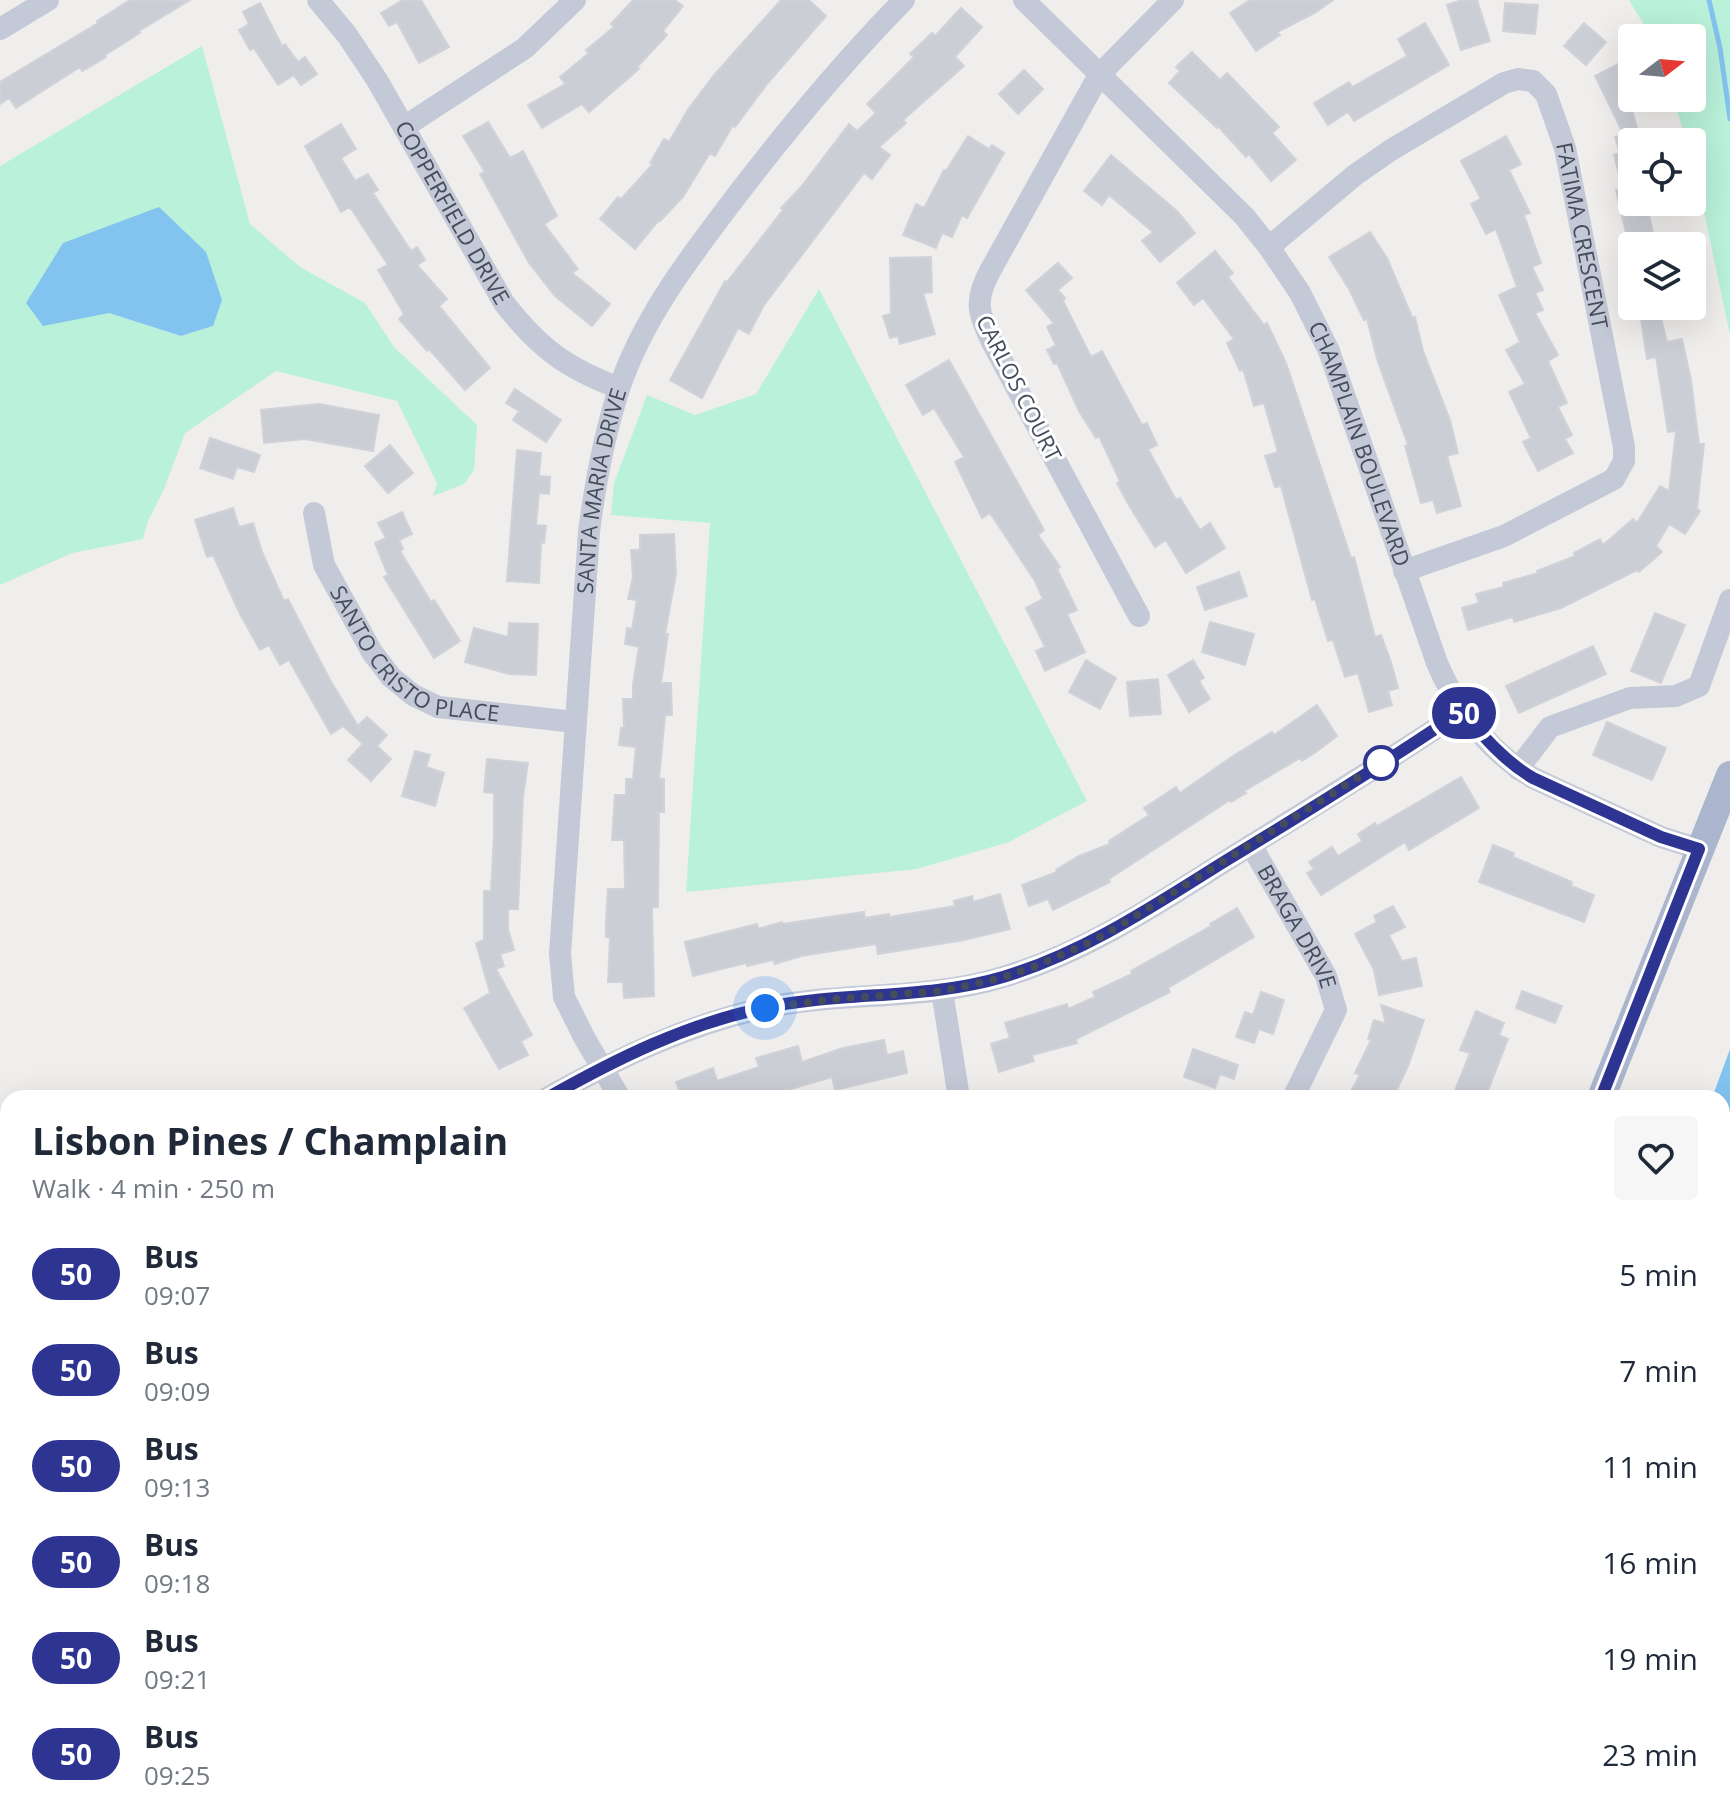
<!DOCTYPE html>
<html lang="en">
<head>
<meta charset="utf-8">
<style>
	body { margin:0; font-family:"Open Sans",sans-serif; background:#f6f6f7; color:#1f2937; height:100vh; display:flex; flex-direction:column; font-size:30px; white-space:nowrap }
	* { box-sizing:border-box; margin:0 }
	p { font-size:26px; color:#747a83 }
	.icon { flex:none; width:44px; height:44px; fill:none; stroke:currentColor; stroke-width:2; stroke-linecap:round; stroke-linejoin:round }
	.map { position:relative; flex:1; overflow:hidden }
	.sheet { position:absolute; left:0px; top:1090px; width:1730px; height:728px; display:flex; flex-direction:column; background:#fff; border-radius:24px 24px 0 0; box-shadow:0 8px 32px #0002 }
	.sheet>* { flex:none }
	.badge { padding:0 16px; border-radius:26px; font-size:28px; line-height:52px }
	.needle { width:52px; rotate:74deg }
	.controls { position:absolute; left:1618px; top:24px; display:grid; gap:16px }
	.controls a { display:grid; place-items:center; width:88px; height:88px; border-radius:8px; background:#fff; box-shadow:0 8px 32px #0002; font-size:40px }
	.you { position:absolute; width:40px; height:40px; margin:-20px; border:6px solid #fff; border-radius:50%; background:#1a73e8; box-shadow:0 0 0 12px #1a73e833 }
	.map>.badge { position:absolute; translate:-50% -50%; box-shadow:0 0 0 4px #fff }
	.round { display:grid; place-items:center; flex:none; width:84px; height:84px; border-radius:8px; background:#f6f6f7 }
	.head { display:flex; align-items:center; justify-content:space-between; height:136px; padding:0 32px }
	h1 { font-size:38px; font-weight:700; line-height:60px }
	ul { padding:0; list-style:none }
	li { display:flex; align-items:center; gap:24px; height:96px; padding:0 32px }
	li div { flex:1 }
	li b { display:block; font-size:30px }
	li em { font-style:normal }
	li .badge { min-width:88px; font-weight:700; text-align:center }
	.map>svg:first-child { display:block }
</style>
</head>
<body>
<div class="map">
<svg width="1730" height="1818" viewBox="0 0 1730 1818">
	<rect width="100%" height="100%" fill="#f0eeed"/>
	<path fill="#b9f1da" fill-rule="evenodd" d="M1629,0H1730V335L1692,156V142H1687L1673,98H1692V38H1652Z
		M202,46L250,224L300,267L365,303L394,347L477,425L474,470L464,484L433,496L437,483L397,401L276,371L185,433L164,489L148,521L143,539L72,553L0,585V166ZM109,313L213,326L181,336Z
		M819,289L1087,801L1009,842L917,869L686,892L710,523L611,515L614,483L647,395L695,415L756,394Z
		M393,1810H642L607,1818H401Z
		M831,1810H987L995,1818H833Z
		M1129,1810H1236L1232,1818H1125Z"/>
	<path fill="#83c3f0" d="M159,207L206,252L222,300L213,326L181,336L109,313L43,326L26,303L63,243Z
		M1730,1049V1193L1722,1198V1098H1712Z
		M1730,1232V1428L1722,1422V1234Z
		M987,1810H1129L1125,1818H995Z"/>
	<g fill="none" stroke-linecap="round" stroke-linejoin="round">
		<path stroke="#83c3f0" stroke-width="5" d="M1709,0L1720,48L1730,119"/>
	</g>
	<path fill="#ccced5" stroke="#d1d2d9" stroke-width="2" d="M130,0H190L139,31L140,33L105,55L106,57L82,71L80,67L16,108L9,98L0,104V82L98,23L97,21Z
		M403,0H421L449,47L419,63L397,22L389,26L381,13Z
		M633,0H675L683,6L663,31L667,35L637,67L639,69L610,94L589,112L582,104L542,128L528,105L565,84L560,77L589,53L586,50L614,27L611,24Z
		M781,0H809L826,16L767,84L735,127L733,125L715,156L710,153L683,197L660,221L659,220L635,249L600,219L618,197L621,199L653,164L650,163L664,139L669,142L689,108L715,74Z
		M1250,0H1333L1315,13L1277,32L1280,35L1256,51L1230,13Z
		M1462,0H1477L1490,41L1461,50L1447,5Z
		M260,3L282,46L285,44L298,62L305,57L317,74L301,85L294,75L278,85L254,48L250,50L239,30L249,24L243,12Z
		M1505,3L1538,5L1535,34L1503,31Z
		M961,8L982,27L955,57L964,66L903,120L906,123L879,147L890,155L872,179L864,173L764,305L749,334L738,328L702,398L670,380L725,281L727,282L783,210L781,208L801,187L849,124L857,131L876,113L867,104L914,57L910,54L932,33L935,36Z
		M1425,23L1449,65L1354,121L1348,112L1328,125L1314,103L1349,82L1352,87L1407,56L1398,39Z
		M1584,23L1606,42L1586,65L1564,46Z
		M1192,52L1220,80L1227,73L1279,127L1272,133L1296,160L1271,181L1249,154L1246,157L1218,126L1217,128L1169,83L1180,71L1176,67Z
		M1618,64L1632,92V98H1635L1639,106L1632,110L1641,142H1632V202H1646L1656,246H1629L1616,190L1623,189L1614,155L1620,153L1615,137L1624,135L1595,76Z
		M1024,70L1043,89L1018,114L999,94Z
		M488,122L510,158L523,151L557,216L544,224L578,269L572,273L610,304L592,326L555,296L529,263L480,174L485,172L463,136Z
		M341,124L356,149L341,158L355,181L368,174L378,190L373,193L411,251L417,247L425,260L417,265L447,299L439,306L490,368L465,390L429,349L427,351L399,319L404,314L378,270L388,265L350,207L341,212L305,146Z
		M968,136L989,149L992,145L1004,153L967,218L962,215L952,237L942,233L936,248L903,235L916,204L924,208L944,170L946,171Z
		M1506,136L1521,164L1509,170L1530,213L1524,215L1541,263L1532,267L1543,290L1535,293L1543,310L1535,313L1558,355L1548,361L1567,403L1558,407L1572,435L1565,439L1573,453L1538,471L1523,442L1531,438L1509,392L1525,384L1506,350L1520,342L1499,295L1517,287L1496,229L1486,234L1471,204L1481,199L1461,161Z
		M1111,155L1178,212L1195,233L1160,262L1142,241L1153,232L1109,195L1102,205L1084,191Z
		M1370,232L1387,258L1412,317H1415L1423,351L1450,420L1458,453L1447,456L1461,506L1437,513L1433,500L1421,503L1405,446L1408,445L1378,362L1367,319L1364,320L1349,289L1329,257Z
		M1215,251L1233,273L1228,277L1264,325L1267,323L1286,363L1351,558L1354,557L1375,637L1381,635L1391,662L1398,688L1388,691L1392,705L1369,712L1358,673L1345,677L1333,640L1328,641L1315,599L1312,600L1281,486L1275,487L1265,456L1278,452L1264,403L1254,406L1243,369L1240,371L1227,343L1234,339L1203,298L1194,305L1177,283Z
		M931,257L932,292L923,293L935,334L900,344L898,336L890,338L883,316L891,314L890,258Z
		M1058,263L1072,278L1058,290L1065,298L1063,301L1091,357L1102,351L1142,425L1147,423L1157,445L1148,449L1176,500L1180,498L1200,530L1210,523L1225,548L1186,573L1166,540L1155,547L1130,507L1117,483L1120,481L1099,436L1096,438L1079,411L1057,363L1054,364L1047,350L1056,345L1047,327L1054,323L1026,290Z
		M1639,306H1658L1667,342L1682,339L1691,380L1699,444H1704L1697,509L1700,511L1685,534L1669,524L1656,546L1662,552L1639,572L1637,570L1561,608L1514,622L1513,617L1468,630L1462,608L1479,603L1476,594L1504,587L1503,583L1538,573L1537,571L1575,556L1574,553L1600,539L1603,545L1633,519L1637,523L1660,486L1669,491L1676,431L1668,432L1656,357L1647,359Z
		M949,360L1044,530L1038,535L1060,567L1057,569L1077,610L1067,614L1085,652L1045,671L1036,651L1045,647L1026,608L1043,599L1035,581L990,513L982,518L955,462L964,457L934,408L923,415L906,385Z
		M515,389L561,420L546,442L513,420L519,411L506,403Z
		M319,404L379,415L373,451L305,439L264,443L261,410Z
		M210,438L260,455L254,472L237,467L233,479L200,468Z
		M390,445L413,473L388,493L365,466Z
		M517,450L541,453L539,476L550,477L549,494L539,493L536,525L546,526L544,543L541,542L539,583L507,581Z
		M233,508L239,527L253,523L262,552L284,601L288,599L330,680L358,726L367,717L387,735L377,746L391,759L371,781L348,760L363,744L343,726L331,734L289,660L280,665L269,645L260,650L240,614L213,555L207,557L195,520Z
		M402,512L412,534L399,540L403,549L400,551L431,602L434,600L460,641L434,658L384,577L388,575L375,543L386,538L378,523Z
		M674,534L676,574L665,634H668L661,683H671L672,715H665L659,779H664V812H659L658,907H652L654,996L624,998L623,982H608L610,937H606V920L608,889H625L624,840H612L615,795H626V779H633L636,747L619,745L621,728H624L623,699H633V684L639,647L625,644L627,628L632,629L637,600L628,599L633,577L631,550H640V535Z
		M1239,572L1247,596L1205,610L1197,587Z
		M1655,613L1685,625L1661,683L1631,671Z
		M1210,622L1254,634L1245,665L1202,652Z
		M509,623L538,624L536,675L509,674L465,662L474,628L508,637Z
		M1593,646L1606,674L1519,713L1506,686Z
		M1086,660L1116,678L1100,709L1069,692Z
		M1193,660L1204,678L1199,681L1210,699L1189,712L1168,675Z
		M1158,679L1161,714L1130,716L1127,682Z
		M1317,705L1337,736L1316,752L1302,761L1300,758L1244,791L1246,793L1231,802L1230,800L1167,841L1109,879L1110,882L1053,910L1048,899L1029,906L1022,885L1057,872L1056,870L1079,856L1110,844L1109,841L1149,815L1144,808L1176,787L1180,793L1233,756L1272,732L1274,735Z
		M1607,722L1666,748L1652,780L1593,755Z
		M415,751L430,755L426,767L444,773L435,806L402,796Z
		M487,759L528,763L523,796L518,909H508V929L514,950L500,954L504,966L496,969L532,1035L521,1041L528,1055L499,1069L464,1008L490,993L476,943L484,940V891H491L494,835V793L484,792Z
		M1461,777L1479,808L1409,850L1405,842L1321,895L1307,873L1314,869L1309,862L1332,847L1338,856L1362,841L1358,834L1375,823L1377,826Z
		M1493,845L1514,853L1513,857L1572,882L1571,886L1594,895L1584,922L1479,882Z
		M1000,894L1010,929L964,940L878,954L876,944L801,956L775,964L773,960L747,966L746,963L693,976L685,942L757,924L758,929L782,922V924L864,912L865,918L889,914L890,917L955,906L954,901L972,896L973,902Z
		M1393,906L1405,927L1389,935L1402,961L1416,958L1422,986L1379,995L1374,970L1355,934L1377,922L1374,916Z
		M1237,908L1254,937L1168,988L1170,992L1076,1039L1077,1043L1032,1055L1034,1061L999,1072L991,1044L1010,1038L1005,1023L1067,1004L1068,1009L1095,997L1093,992L1132,974L1131,971L1211,926L1210,924Z
		M1522,991L1562,1006L1555,1023L1516,1008Z
		M1261,992L1284,1000L1273,1034L1259,1029L1254,1043L1236,1037L1245,1012L1253,1015Z
		M1381,1005L1424,1020L1408,1066L1393,1098H1347L1360,1075L1355,1073L1371,1040L1368,1039L1374,1020L1386,1024Z
		M1476,1011L1504,1023L1499,1035L1508,1039L1485,1098H1452L1470,1053L1460,1050Z
		M884,1040L887,1055L903,1051L907,1073L835,1090L832,1077L784,1091L786,1098H682L676,1082L713,1068L717,1081L759,1067L756,1058L798,1046L802,1062L843,1048Z
		M1193,1049L1238,1065L1234,1079L1220,1074L1215,1088L1184,1077Z"/>
	<g fill="none" stroke-linecap="round" stroke-linejoin="round">
		<g stroke="#c3c9d6" stroke-width="22">
			<path id="s1" d="M318,0L347,35L377,80L504,303C539,348 566,368 619,388"/>
			<path id="s2" d="M1024,0L1244,216L1269,247L1300,293L1329,351L1437,663C1457,710 1489,751 1533,778L1661,837L1699,849"/>
			<path d="M0,29L48,0"/>
			<path d="M404,127L525,48L575,0"/>
			<path id="s3" d="M1269,247L1355,175L1391,150L1504,83L1518,79L1533,81L1546,94L1565,148L1624,447V461L1614,479L1504,536L1404,571"/>
			<path id="s4" d="M314,513L324,565L372,652L391,677L413,695L438,707L575,722"/>
			<path d="M1139,616L992,342C978,312 974,301 990,271L1099,75L1173,0"/>
			<path d="M1518,769L1550,727L1630,698L1676,696L1699,686L1730,600"/>
			<path id="s5" d="M1251,845L1326,976L1336,1010L1293,1098"/>
			<path d="M942,991L959,1098"/>
			<path d="M547,1098C616,1059 686,1025 764,1008C843,991 925,1001 1003,977C1087,952 1159,903 1232,857C1309,809 1387,762 1462,711"/>
			<path id="s6" d="M620,1098L585,1039L564,997L560,954L589,532C595,484 604,436 619,389C642,320 687,261 731,203C785,132 841,64 904,0"/>
			<path d="M0,1747L8,1742"/>
		</g>
		<path stroke="#abb6ce" stroke-width="28" d="M1601,1098L1730,775
			M0,1406L8,1421
			M227,1810L231,1818
			M1326,1818L1328,1810"/>
	</g>
	<g fill="none" stroke-linecap="round" stroke-linejoin="round">
		<defs>
			<path id="line" d="M547,1098C616,1059 686,1024 764,1008C843,991 925,1000 1003,977C1083,953 1152,907 1222,863C1303,814 1384,764 1462,711C1484,737 1504,761 1533,778L1661,837L1699,849L1601,1098"/>
		</defs>
		<use href="#line" stroke="#fff" stroke-width="18"/>
		<use href="#line" stroke="#2e3491" stroke-width="12"/>
		<path stroke="#454c5c" stroke-width="8" stroke-dasharray="0 14.4" d="M765,1008L835,999L942,991L1001,978L1036,966L1095,940L1139,914L1386,760L1381,763"/>
	</g>
	<circle fill="#fff" stroke="#2e3491" stroke-width="4" cx="1381" cy="763" r="16"/>
	<g text-anchor="middle" stroke-width="6" stroke-linejoin="round" paint-order="stroke">
		<g font-size="22" fill="#454c5c" stroke="#fff">
			<text dy="8" stroke="none"><textPath href="#s1" startOffset="252">COPPERFIELD DRIVE</textPath></text>
			<text dy="8" stroke="none"><textPath href="#s3" startOffset="482">FATIMA CRESCENT</textPath></text>
			<text transform="translate(1019 388) rotate(63)" y="8">CARLOS COURT</text>
			<text dy="8" stroke="none"><textPath href="#s2" startOffset="566">CHAMPLAIN BOULEVARD</textPath></text>
			<text dy="8" stroke="none"><textPath href="#s6" startOffset="624">SANTA MARIA DRIVE</textPath></text>
			<text dy="8" stroke="none"><textPath href="#s4" startOffset="190">SANTO CRISTO PLACE</textPath></text>
			<text dy="8" stroke="none"><textPath href="#s5" startOffset="94">BRAGA DRIVE</textPath></text>
		</g>
	</g>
</svg>
<div class="controls">
<a><svg class="needle" viewBox="-14 -14 28 28"><path d="M0-13l5 13h-10z" fill="#e53935"/><path d="M0 13l5-13h-10z" fill="#747a83"/></svg></a>
<a><svg class="icon" aria-label="locate" viewBox="0 0 24 24"><circle cx="12" cy="12" r="6"/><path d="M12 2v4M12 18v4M2 12h4M18 12h4"/></svg></a>
<a><svg class="icon" aria-label="layers" viewBox="0 0 24 24"><path d="M12 4l9 5-9 5-9-5zM3 14l9 5 9-5"/></svg></a>
</div>
<div class="you" style="left:765px;top:1008px"></div>
<b class="badge" style="left:1464px;top:713px;background:#2e3491;color:#fff">50</b>
<section class="sheet">
<div class="head"><div><h1>Lisbon Pines / Champlain</h1><p>Walk · 4 min · 250 m</p></div><a class="round"><svg class="icon" aria-label="heart" viewBox="0 0 24 24"><path d="M12 20l-8-8c-3-5 5-10 8-4 3-6 11-1 8 4z"/></svg></a></div>
<ul>
<li><span class="badge" style="background:#2e3491;color:#fff">50</span><div><b>Bus</b><p>09:07</p></div><em>5 min</em></li>
<li><span class="badge" style="background:#2e3491;color:#fff">50</span><div><b>Bus</b><p>09:09</p></div><em>7 min</em></li>
<li><span class="badge" style="background:#2e3491;color:#fff">50</span><div><b>Bus</b><p>09:13</p></div><em>11 min</em></li>
<li><span class="badge" style="background:#2e3491;color:#fff">50</span><div><b>Bus</b><p>09:18</p></div><em>16 min</em></li>
<li><span class="badge" style="background:#2e3491;color:#fff">50</span><div><b>Bus</b><p>09:21</p></div><em>19 min</em></li>
<li><span class="badge" style="background:#2e3491;color:#fff">50</span><div><b>Bus</b><p>09:25</p></div><em>23 min</em></li>
</ul>
</section>
</div>
</body>
</html>
